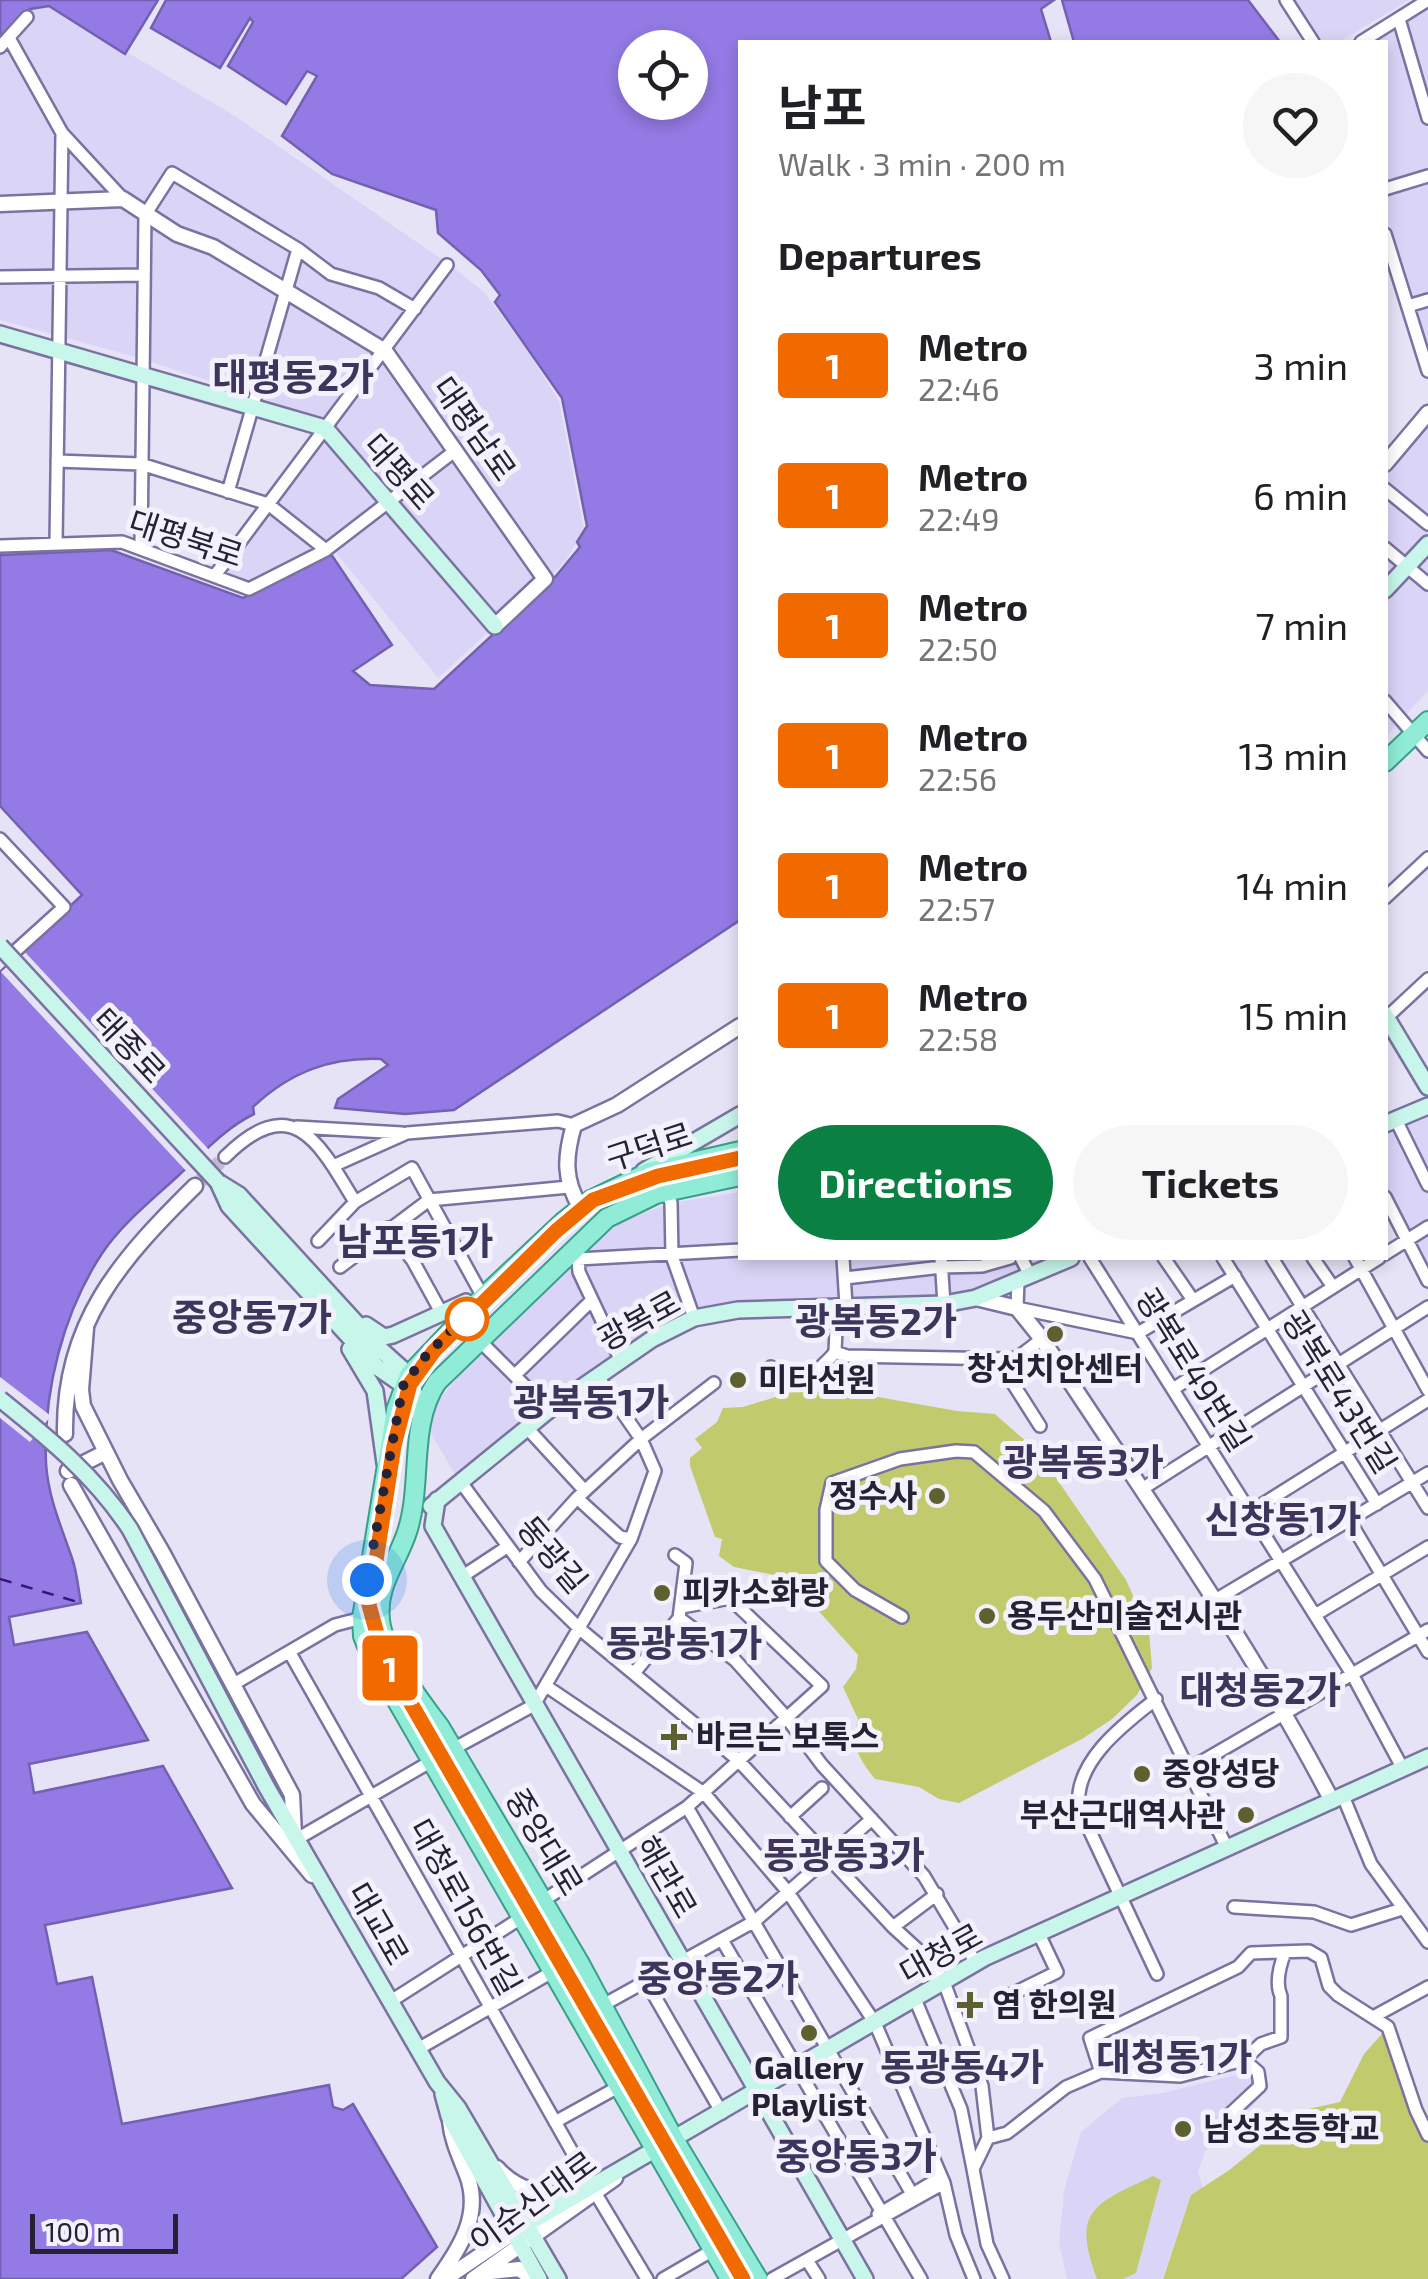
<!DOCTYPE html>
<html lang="en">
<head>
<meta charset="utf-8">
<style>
	body { margin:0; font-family:"Exo 2","Noto Sans KR",sans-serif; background:#f6f6f6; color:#202124; height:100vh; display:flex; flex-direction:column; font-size:38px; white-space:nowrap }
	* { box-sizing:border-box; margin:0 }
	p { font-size:32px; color:#757577 }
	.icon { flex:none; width:55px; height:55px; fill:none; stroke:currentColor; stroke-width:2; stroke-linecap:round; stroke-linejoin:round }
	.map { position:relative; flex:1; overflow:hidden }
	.panel { position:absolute; left:738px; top:40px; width:650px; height:1220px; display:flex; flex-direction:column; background:#fff; border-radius:0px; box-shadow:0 5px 15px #0003 }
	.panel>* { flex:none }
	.badge { padding:0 20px; border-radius:8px; font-size:35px; line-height:65px }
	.buttons { position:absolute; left:618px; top:30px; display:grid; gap:20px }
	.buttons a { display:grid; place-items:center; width:90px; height:90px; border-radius:50%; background:#fff; box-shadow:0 5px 15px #0003; font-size:50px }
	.scale { position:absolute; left:30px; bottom:25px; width:148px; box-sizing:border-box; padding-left:10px; border:5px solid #262235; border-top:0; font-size:28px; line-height:35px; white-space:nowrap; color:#262235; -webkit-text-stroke:8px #f3f1fc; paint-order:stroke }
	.you { position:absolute; width:50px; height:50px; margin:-25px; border:8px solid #fff; border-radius:50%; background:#1a73e8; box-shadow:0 0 0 15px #1a73e833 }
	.map>.badge { position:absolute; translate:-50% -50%; box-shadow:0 0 0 5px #fff }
	h2 { padding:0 40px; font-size:38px; line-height:90px }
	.round { display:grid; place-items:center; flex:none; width:105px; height:105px; border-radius:52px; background:#f6f6f6 }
	.headline { display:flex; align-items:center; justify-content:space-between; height:170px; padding:0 40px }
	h1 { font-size:48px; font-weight:700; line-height:75px }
	.cta { display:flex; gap:20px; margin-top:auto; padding:20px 40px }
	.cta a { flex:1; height:115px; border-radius:60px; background:#0b8043; color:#fff; font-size:40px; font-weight:700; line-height:115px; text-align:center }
	.cta a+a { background:#f6f6f6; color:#202124 }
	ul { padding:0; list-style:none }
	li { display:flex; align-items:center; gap:30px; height:130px; padding:0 40px }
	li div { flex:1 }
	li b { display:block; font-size:38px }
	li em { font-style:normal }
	li .badge { min-width:110px; font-weight:700; text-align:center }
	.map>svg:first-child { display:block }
</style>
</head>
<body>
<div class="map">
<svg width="1428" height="2279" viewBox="0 0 1428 2279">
	<rect width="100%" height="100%" fill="#e6e3f7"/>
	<path fill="#dad5f7" d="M1292,0H1409L1339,42H1319Z
		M49,6L235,116L447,263L484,292L525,347L559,401L584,529L565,562L438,678L328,543H324L255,583L223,573L335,427L334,422L136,357L0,320V39L30,9Z
		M1428,7V353L1385,211V42H1371Z
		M1428,421V691L1385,737V471Z
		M1428,1106V1279L1385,1197V1124Z
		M740,1192V1258H1071L976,1298L694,1318L459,1481L430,1432L436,1404L484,1345L574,1259L623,1221L671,1203Z
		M1251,2071L1268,2090L1240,2118V2125L1205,2151L1198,2172L1203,2187L1191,2195L1162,2279H1067L1059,2243L1064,2191L1081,2132L1122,2098L1163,2093Z"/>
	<path fill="#c2ca6e" d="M795,1391L861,1394L957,1411L995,1414L1039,1453L1126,1580L1149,1631L1152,1668L1137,1695L1112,1719L1082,1739L959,1803L939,1799L919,1787L875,1779C858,1757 851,1747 858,1719L843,1687L856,1669L858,1655L789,1578L734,1567L719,1556L722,1539L715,1537L690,1466V1458L702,1448L695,1439L717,1422L723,1408L743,1407Z
		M1388,2027L1428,2135V2279H1163L1191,2195L1228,2171L1304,2110L1340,2102L1364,2054Z
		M1153,2176L1161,2180L1136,2273L1123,2279H1097C1071,2210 1094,2204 1153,2176Z"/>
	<path fill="#947ae5" stroke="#7360b0" stroke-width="2.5" fill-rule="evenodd" d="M0,0H158L125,54L49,6L30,9L0,39Z
		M166,0H1054L1041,9L1051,42H740V920L454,1110L405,1114L335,1108L338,1099L388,1065L381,1059C330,1057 290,1072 253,1107L254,1114C225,1128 202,1154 178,1176C152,1200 123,1223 103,1252C63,1312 43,1392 46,1463C48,1497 61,1526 72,1558C77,1572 78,1588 81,1603L9,1617L14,1645L87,1632L148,1740L29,1764L34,1793L163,1766L232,1888L45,1925L57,1984L92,1977L122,2124L329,2085L333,2107L343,2110L353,2104L437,2247L401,2279H0V972L82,895L0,806V555L111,550L243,598L331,554L392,645L353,671L370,685L434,689L556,576L580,547L577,542L587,526L562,398L495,302L500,295L481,270L438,233L436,210L332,174L282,136L317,76L307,71L286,104L228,66L253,22L250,18L220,68L151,28ZM635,48H690V102H635Z
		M1062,0H1248L1280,42H1074Z"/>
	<path fill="#e6e3f7" d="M24,951L211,1152L188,1173L1,972Z
		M0,1377L51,1416L30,1442L0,1418Z"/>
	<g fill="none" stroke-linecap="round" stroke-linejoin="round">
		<path stroke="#391575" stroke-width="2.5" stroke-dasharray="12 10" stroke-linecap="butt" d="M0,1579L81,1603"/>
		<path stroke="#c0bcd0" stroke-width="14" stroke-dasharray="14 7" stroke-linecap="butt" d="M195,1186L225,1157"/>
		<defs>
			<path id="pedestrian" d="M877,2214L941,2176"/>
			<path id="minor" d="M1286,0L1313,42
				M1399,19L1428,118
				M9,38L62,133L123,199
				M1361,42L1428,0
				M0,47L27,17
				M1385,189L1428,176
				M1385,234L1428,371
				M0,277L144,275
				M1408,306L1428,300
				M57,461L141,464L268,504L326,550
				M1385,489L1428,524
				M228,492L298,249
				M56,543L62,133
				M0,546L122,542L249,589L326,550L456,450
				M141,547L145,215L172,173L298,249L331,274L379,288L415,309
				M1385,548L1428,584
				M216,574L447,265
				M1385,701L1428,751
				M0,839L64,907L11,955
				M1385,898L1428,858
				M1385,1019L1428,979
				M1396,1120L1428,1185
				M297,1127L402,1133
				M225,1157C292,1091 318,1140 355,1202
				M333,1166L407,1133L558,1121L574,1125
				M667,1191L671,1203L672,1256L694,1318
				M1385,1197L1428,1281
				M388,1228L413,1261L441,1312
				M318,1241L355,1202L412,1168L483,1297
				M571,1250L578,1259L740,1250
				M1385,1254L1428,1227
				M843,1258L846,1305
				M941,1258L944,1304
				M1021,1258L1030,1275
				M1090,1258L1352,1674L1403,1769
				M1164,1258L1193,1300
				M1223,1258L1377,1504
				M1272,1258L1428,1508
				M1313,1258L1333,1287
				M1355,1258L1428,1390
				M578,1259L579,1272L620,1359
				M340,1267L429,1200L569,1187
				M845,1278L942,1267L982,1266L1010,1258
				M1018,1280L1017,1308L1138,1333L1235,1276
				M837,1305L835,1352L847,1356L1007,1359
				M479,1340L549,1410
				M771,1367L777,1379L814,1376C820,1365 828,1362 835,1352
				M515,1375L591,1301
				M1173,1389L1379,1258
				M1040,1426L1005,1371L1007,1359L1017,1358L1042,1339
				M528,1429L585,1491
				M460,1481L541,1591L581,1630L737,1759L893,1927L928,1959L944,1982L982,2086L988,2138L973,2169L987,2244L1003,2279
				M1142,1489L1428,1307
				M577,1498L620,1537L631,1539
				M1250,1512L1428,1400
				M1349,1520L1428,1652
				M675,1555L686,1563L679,1618L735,1660L786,1717L822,1765L924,1876L976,1963
				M519,1562L577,1498L641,1439L714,1383
				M463,1576L507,1547
				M1217,1599L1428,1473
				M682,1607L736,1597
				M1315,1615L1428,1547
				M902,1617L855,1590L826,1561V1510L832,1483L900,1459L956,1451L974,1452L1044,1511L1095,1579L1227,1848
				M290,1653L592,2187
				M635,1672L679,1618
				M232,1685L335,1625L362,1618
				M546,1686L704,1793L788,1892L875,2023L944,2183L956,2235L974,2279
				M1156,1699C1124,1724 1073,1762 1079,1808L1157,1974
				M453,1749L534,1705L631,1539L655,1471L641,1439L598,1377
				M1189,1769L1428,1630
				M1343,1796L1371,1864L1428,1942
				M687,1807L915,2199
				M790,1817L822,1788
				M297,1839L430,1762
				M544,1900L687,1807L822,1686L738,1606
				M1234,1907L1314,1912L1351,1925L1402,1909
				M893,1927L937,1894
				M722,1940L921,2279
				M647,1983L722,2113
				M1004,1998L1057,1972L1039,1934
				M915,1999L961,2109L973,2169
				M391,2001L521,1918
				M603,2005L755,1921L872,1819
				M1373,2017L1428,1987
				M418,2049L552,1972
				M1101,2072L1090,2038L1238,1967L1251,1953L1309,1951L1321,1958L1329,1986L1338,1995L1388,2027L1416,2110L1428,2135
				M1231,2119L1230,2114L1260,2086L1258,2072L1244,2060
				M555,2122L620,2086
				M988,2138L1007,2133L1066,2087L1101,2072L1180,2076L1244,2060L1261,2044L1281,2037V1996C1275,1983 1280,1965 1285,1952
				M596,2194L647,2279
				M807,2260L819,2279
				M663,2279L713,2250
				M772,2279L944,2183"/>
			<path id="tertiary" d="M0,204L123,199L177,234L213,247L385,351L545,579L495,626
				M1385,464L1428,413
				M581,1208C563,1180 565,1156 574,1125L617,1105L740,1026
				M976,1298L1017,1308L1042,1339C1142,1492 1248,1639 1332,1801
				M86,1328L81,1390L83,1406L120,1480L162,1552L292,1795L294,1834
				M65,1434C63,1323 121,1259 195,1186
				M68,1471L106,1452
				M71,1485L253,1804L312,1875
				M497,2168C518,2192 546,2196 577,2196
				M482,2273L519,2269L533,2279
				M438,2279C460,2247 482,2215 467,2175C460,2157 452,2141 450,2121
				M445,2279L522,2227
				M473,2279L615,2178"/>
			<path id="secondary" d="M0,334L325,428L495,626
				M1385,590L1428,544
				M1385,1015L1428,1087
				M1385,1124L1428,1106
				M644,1171L740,1115
				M218,1182L239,1195L380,1349L409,1375L422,1419
				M218,1182L229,1206L377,1367L403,1385L412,1387
				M366,1325L384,1337L393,1335L466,1302
				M350,1349L375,1391L385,1463
				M437,1500L433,1526L865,2279
				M431,1506L549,1410L652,1339L694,1318L738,1310L944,1304L976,1298L1071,1258
				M266,1786L437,2082L458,2108L558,2279
				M443,2094L449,2116L539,2279
				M527,2224L984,1958L1428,1757"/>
			<path id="primary" d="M1385,762L1428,721
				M740,1176L656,1194L607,1218L437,1382C408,1425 423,1484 407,1532C397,1563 376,1585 380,1620C383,1652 420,1701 440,1727L579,1962L675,2141L758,2279
				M730,2279L370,1654L363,1636L362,1618L396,1410L409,1375L483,1297L563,1222L591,1200L649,1172L740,1151"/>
		</defs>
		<use href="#pedestrian" stroke="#7b72a0" stroke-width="14"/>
		<use href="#minor" stroke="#7b72a0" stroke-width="16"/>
		<use href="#tertiary" stroke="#7b72a0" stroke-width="19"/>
		<use href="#secondary" stroke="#7b72a0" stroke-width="20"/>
		<use href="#primary" stroke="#3b9e8b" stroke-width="22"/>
		<use href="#pedestrian" stroke="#fff" stroke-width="9"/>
		<use href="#minor" stroke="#fff" stroke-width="11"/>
		<use href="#tertiary" stroke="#fff" stroke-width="14"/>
		<use href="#secondary" stroke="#c8f6ea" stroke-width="15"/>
		<use href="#primary" stroke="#90ecd6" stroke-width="18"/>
		<defs>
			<path id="secondary-bridge" d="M0,946L218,1182
				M0,1399C50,1439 95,1476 130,1529L266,1786"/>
		</defs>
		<use href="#secondary-bridge" stroke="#7b72a0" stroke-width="20" stroke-linecap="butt"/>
		<use href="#secondary-bridge" stroke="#c8f6ea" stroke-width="15"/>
	</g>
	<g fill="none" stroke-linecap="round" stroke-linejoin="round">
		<defs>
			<path id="line" d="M740,1158L658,1176L593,1200L556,1231L434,1351L410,1384L394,1446L369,1605L383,1655L743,2279"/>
		</defs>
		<use href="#line" stroke="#fff" stroke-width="22"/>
		<use href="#line" stroke="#f06a00" stroke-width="15"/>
		<path stroke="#262235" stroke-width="10" stroke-dasharray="0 18" d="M367,1580L403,1386L423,1359L467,1314V1319"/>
	</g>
	<circle fill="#fff" stroke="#f06a00" stroke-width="5" cx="467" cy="1319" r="20"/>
	<g fill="#5e612f" stroke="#f3f1fc" stroke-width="4">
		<circle cx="1055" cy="1334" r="10"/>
		<circle cx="738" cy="1380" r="10"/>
		<circle cx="937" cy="1496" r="10"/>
		<circle cx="662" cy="1593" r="10"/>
		<circle cx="987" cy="1616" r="10"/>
		<path d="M669 1722h10v10h10v10h-10v10h-10v-10h-10v-10h10z"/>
		<circle cx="1142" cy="1774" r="10"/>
		<circle cx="1246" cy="1815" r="10"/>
		<path d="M965 1990h10v10h10v10h-10v10h-10v-10h-10v-10h10z"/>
		<circle cx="809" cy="2033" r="10"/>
		<circle cx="1183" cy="2129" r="10"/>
	</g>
	<g text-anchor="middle" stroke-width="10" stroke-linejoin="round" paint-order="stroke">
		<g font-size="32" fill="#262235" stroke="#f3f1fc">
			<text transform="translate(474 429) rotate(55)" y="11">대평남로</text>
			<text transform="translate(399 472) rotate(49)" y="11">대평로</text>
			<text transform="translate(186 539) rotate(18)" y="11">대평북로</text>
			<text transform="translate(129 1046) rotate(47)" y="11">태종로</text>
			<text transform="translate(649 1147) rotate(-18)" y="11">구덕로</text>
			<text transform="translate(639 1321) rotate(-29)" y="11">광복로</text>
			<text transform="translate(1193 1370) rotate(58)" y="11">광복로49번길</text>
			<text transform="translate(1339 1392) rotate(58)" y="11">광복로43번길</text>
			<text transform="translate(552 1555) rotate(50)" y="11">동광길</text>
			<text transform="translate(544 1842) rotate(59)" y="11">중앙대로</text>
			<text transform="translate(666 1877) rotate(60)" y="11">해관로</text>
			<text transform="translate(465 1907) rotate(61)" y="11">대청로156번길</text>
			<text transform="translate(378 1924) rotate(60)" y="11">대교로</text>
			<text transform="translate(941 1954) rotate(-29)" y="11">대청로</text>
			<text transform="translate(533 2202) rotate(-36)" y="11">이순신대로</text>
		</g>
		<g font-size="32" font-weight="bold" fill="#262235" stroke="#f3f1fc" text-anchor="start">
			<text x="1055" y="1380" text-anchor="middle">창선치안센터</text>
			<text x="758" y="1391">미타선원</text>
			<text x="917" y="1507" text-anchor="end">정수사</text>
			<text x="682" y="1604">피카소화랑</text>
			<text x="1007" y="1627">용두산미술전시관</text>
			<text x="696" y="1748">바르는 보톡스</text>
			<text x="1162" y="1785">중앙성당</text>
			<text x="1226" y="1826" text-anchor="end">부산근대역사관</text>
			<text x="992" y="2016">염 한의원</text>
			<text x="809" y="2079" text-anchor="middle">Gallery<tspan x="809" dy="37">Playlist</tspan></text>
			<text x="1203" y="2140">남성초등학교</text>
		</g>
		<g font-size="38" font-weight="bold" fill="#3e355d" stroke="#f3f1fc">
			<text x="293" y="391">대평동2가</text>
			<text x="415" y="1255">남포동1가</text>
			<text x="252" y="1331">중앙동7가</text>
			<text x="876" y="1335">광복동2가</text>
			<text x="591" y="1416">광복동1가</text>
			<text x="1083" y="1476">광복동3가</text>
			<text x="1283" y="1533">신창동1가</text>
			<text x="684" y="1657">동광동1가</text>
			<text x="1260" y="1704">대청동2가</text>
			<text x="844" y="1869">동광동3가</text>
			<text x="718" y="1992">중앙동2가</text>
			<text x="1174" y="2071">대청동1가</text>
			<text x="962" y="2081">동광동4가</text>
			<text x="856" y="2170">중앙동3가</text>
		</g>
	</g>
</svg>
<div class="buttons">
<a><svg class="icon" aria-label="locate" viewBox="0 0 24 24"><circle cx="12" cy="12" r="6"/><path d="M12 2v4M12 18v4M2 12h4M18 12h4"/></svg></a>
</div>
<div class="scale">100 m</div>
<div class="you" style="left:367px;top:1580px"></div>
<b class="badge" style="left:390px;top:1668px;background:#f06a00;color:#fff">1</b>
<section class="panel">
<div class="headline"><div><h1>남포</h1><p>Walk · 3 min · 200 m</p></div><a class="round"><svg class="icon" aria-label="heart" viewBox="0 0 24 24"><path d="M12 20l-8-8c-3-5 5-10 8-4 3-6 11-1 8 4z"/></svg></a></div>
<h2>Departures</h2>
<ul>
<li><span class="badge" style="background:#f06a00;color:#fff">1</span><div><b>Metro</b><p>22:46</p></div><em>3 min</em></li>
<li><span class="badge" style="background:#f06a00;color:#fff">1</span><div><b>Metro</b><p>22:49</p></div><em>6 min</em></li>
<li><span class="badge" style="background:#f06a00;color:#fff">1</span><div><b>Metro</b><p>22:50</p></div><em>7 min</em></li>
<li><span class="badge" style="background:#f06a00;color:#fff">1</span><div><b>Metro</b><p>22:56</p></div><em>13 min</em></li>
<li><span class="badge" style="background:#f06a00;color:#fff">1</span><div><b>Metro</b><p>22:57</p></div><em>14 min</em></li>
<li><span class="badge" style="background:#f06a00;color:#fff">1</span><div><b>Metro</b><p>22:58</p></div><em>15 min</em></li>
</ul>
<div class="cta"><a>Directions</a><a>Tickets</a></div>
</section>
</div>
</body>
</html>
